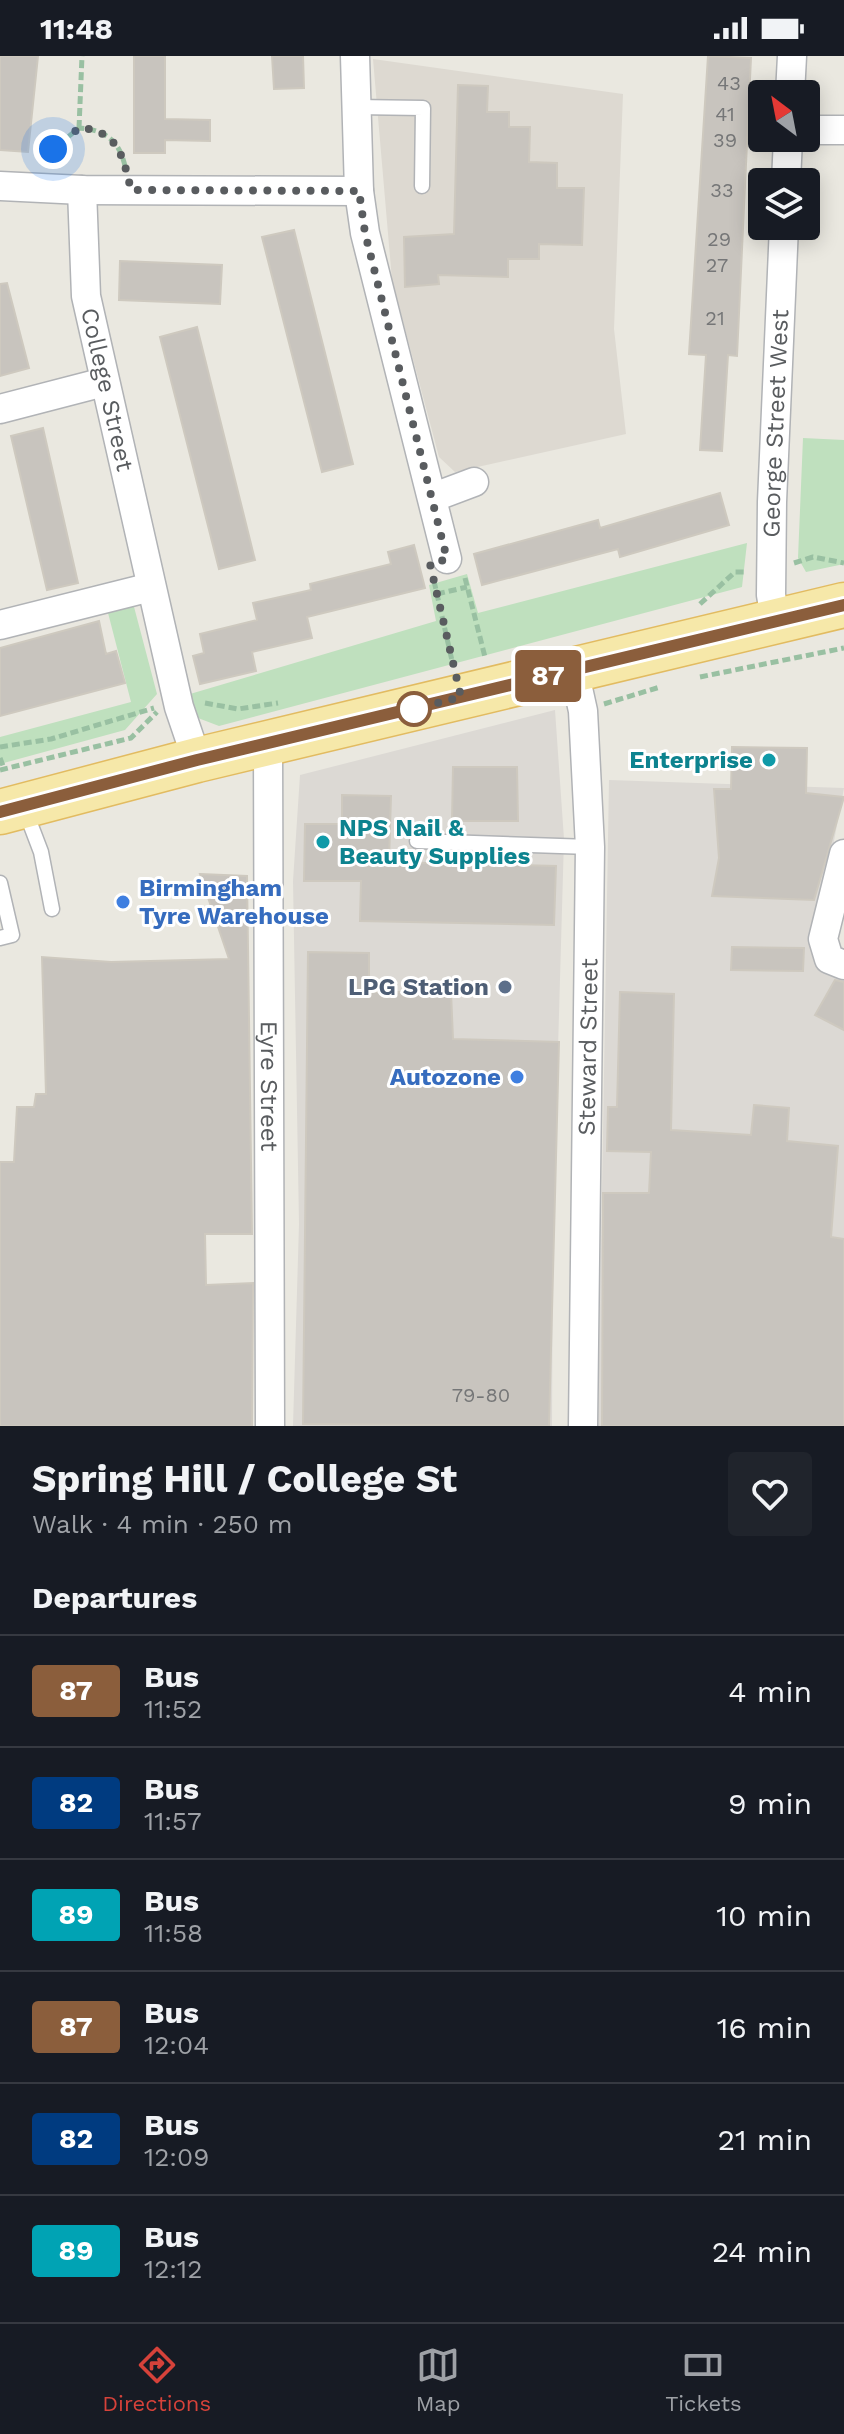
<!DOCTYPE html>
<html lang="en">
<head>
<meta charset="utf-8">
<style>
	body { margin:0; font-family:"Work Sans",sans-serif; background:#20242c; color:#f1f3f6; height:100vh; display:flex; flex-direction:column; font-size:30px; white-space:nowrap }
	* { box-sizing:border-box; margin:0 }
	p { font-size:26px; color:#9ea1a6 }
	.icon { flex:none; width:44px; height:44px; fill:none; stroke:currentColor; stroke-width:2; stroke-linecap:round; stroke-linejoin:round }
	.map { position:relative; height:1370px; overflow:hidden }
	.details { display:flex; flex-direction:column; background:#171b24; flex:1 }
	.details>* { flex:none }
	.badge { padding:0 16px; border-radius:6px; font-size:28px; line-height:52px }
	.needle { width:52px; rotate:328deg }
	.controls { position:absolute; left:748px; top:24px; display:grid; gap:16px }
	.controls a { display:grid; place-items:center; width:72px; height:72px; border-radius:8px; background:#171b24; box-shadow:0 4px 20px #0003; font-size:40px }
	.you { position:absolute; width:40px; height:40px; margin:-20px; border:6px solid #fff; border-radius:50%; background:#1a73e8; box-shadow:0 0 0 12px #1a73e833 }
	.map>.badge { position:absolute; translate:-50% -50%; box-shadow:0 0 0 4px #fff }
	h2 { padding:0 32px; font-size:30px; line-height:72px }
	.round { display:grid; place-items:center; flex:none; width:84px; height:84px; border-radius:8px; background:#20242c }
	.headline { display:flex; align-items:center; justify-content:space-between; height:136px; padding:0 32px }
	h1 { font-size:38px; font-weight:700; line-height:60px }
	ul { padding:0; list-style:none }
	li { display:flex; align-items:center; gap:24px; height:112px; padding:0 32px; border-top:2px solid #363941 }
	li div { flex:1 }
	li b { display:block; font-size:30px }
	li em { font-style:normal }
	li .badge { min-width:88px; font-weight:700; text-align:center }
	.status { display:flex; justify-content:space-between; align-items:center; height:56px; padding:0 40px; background:#171b24; direction:ltr }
	.status svg { height:22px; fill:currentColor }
	.tab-bar { display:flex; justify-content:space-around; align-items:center; height:112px; border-top:2px solid #363941; background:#171b24; font-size:22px; color:#9ea1a6 }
	.tab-bar a { display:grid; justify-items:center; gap:4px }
	.tab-bar .current { color:#d6423a }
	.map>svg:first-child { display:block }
</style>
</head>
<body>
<div class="status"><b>11:48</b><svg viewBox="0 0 49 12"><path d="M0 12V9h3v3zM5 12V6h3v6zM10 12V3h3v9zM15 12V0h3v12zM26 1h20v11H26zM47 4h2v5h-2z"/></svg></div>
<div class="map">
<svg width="844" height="1370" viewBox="0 0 844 1370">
	<rect width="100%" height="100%" fill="#eae8e0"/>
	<path fill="#dcd9d4" d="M555,654L564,783L553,1168L552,1370H293L299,1168L293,825L300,719Z
		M609,724L844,732L816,880L823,912L844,923V1308L800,1370H598Z"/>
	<path fill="#ddd9d1" d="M373,3L623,38L614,273L626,378L455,416L439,401L392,224Z"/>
	<path fill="#bfe0be" d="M803,382L844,384V508L806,516L798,502Z
		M747,487L742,531L219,670L198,662L190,638L436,565L429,529L467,518L478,557Z
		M133,547L157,638L125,674L0,708V681L131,646L107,553Z"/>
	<path fill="#c8c4be" stroke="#cec9bf" stroke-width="2" d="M0,0H38L28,96L0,94Z
		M134,0H165V63L210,64V85L165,84V97H134Z
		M272,0H303L304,32L274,33Z
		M708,0L751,2L737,300L728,299L722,395L700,394L706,299L689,298Z
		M458,29L488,30L487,56H509V71H530L529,106L557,107V132H584L582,189L539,188V203H508V221L438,219L439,228L405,231L404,181L454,178Z
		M294,174L353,408L322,416L262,181Z
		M120,205L222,209L220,248L119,244Z
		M7,227L29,312L0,320V228Z
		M197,271L255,504L219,513L160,281Z
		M43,372L78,527L47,534L11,380Z
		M720,437L729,469L620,501L618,493L482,529L474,498L598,464L600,472Z
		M414,489L425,532L307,561L312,582L252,596L256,615L200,628L193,600L204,597L200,578L257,564L253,547L311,534L310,528L391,508L388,496Z
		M99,565L106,598L116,595L125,627L0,660V592Z
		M732,691L807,692L806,737L844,741L814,844L712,840L719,802L714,733H731Z
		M453,711H517L518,765H452Z
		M342,739L391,740L389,806L556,810L554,869L360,865L361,825H304L305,768H342Z
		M200,818L247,820L252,1178H205L206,1229L253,1227L252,1370H0V1106H14L17,1051H34L36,1038H46L42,901L111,906L229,903Z
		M732,891L804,892L803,915L731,914Z
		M308,896L369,897V936H451L453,983L559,986L549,1370L303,1368Z
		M835,924L844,926V974L815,959Z
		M620,936L674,938L671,1074L751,1079L754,1049L789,1052L787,1085L838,1090L831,1181L844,1183V1370H602L603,1137H649L651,1096L607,1095L608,1051H617Z"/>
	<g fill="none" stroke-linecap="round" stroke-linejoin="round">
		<defs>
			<path id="lane" d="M356,51L423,52L422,130
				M25,754L41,796L52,853
				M417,785L590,791
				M0,827L12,879L0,882"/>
			<g id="street">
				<path d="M355,0L359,135L365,177L447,503"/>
				<path d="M790,38L792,0"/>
				<path d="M806,74H844"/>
				<path d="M786,126L788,82"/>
				<path d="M0,130L82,134L359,135"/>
				<path id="s1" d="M82,134L86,240L179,651L197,704"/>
				<path d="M0,353L104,326"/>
				<path d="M434,441L474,426"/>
				<path id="s2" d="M775,563L771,539L772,446L784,170"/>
				<path d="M0,569L151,531"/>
				<path d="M574,614L583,655L590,791L583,1370"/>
				<path id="s3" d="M268,688L270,1370"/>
				<path d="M844,798L823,883L829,903L844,909"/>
			</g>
			<path id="primary" d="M0,756L197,704L844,549"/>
		</defs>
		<use href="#lane" stroke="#b1b3b6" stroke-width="17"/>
		<use href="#street" stroke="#b1b3b6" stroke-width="31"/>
		<use href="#primary" stroke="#e2bb61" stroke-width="47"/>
		<path stroke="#99c0a2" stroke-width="5" stroke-dasharray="8 4" stroke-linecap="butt" d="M79,72L82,0
			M46,109L53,93L79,72C105,74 119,84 125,110
			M794,507L813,501L844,507
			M465,522L485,601
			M434,525L453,609
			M437,538L467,531
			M700,548L735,516H745
			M700,621L844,592
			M205,647L238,653L278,647
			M604,648L660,631
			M0,691L51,683L154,652
			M0,702L5,715
			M0,714L131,682L157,656"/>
		<use href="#lane" stroke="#fff" stroke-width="14"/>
		<use href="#street" stroke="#fff" stroke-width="28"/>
		<use href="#primary" stroke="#f6e8a9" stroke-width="44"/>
	</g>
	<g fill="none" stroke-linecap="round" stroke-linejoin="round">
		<defs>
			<path id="line" d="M0,756L197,704L844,549"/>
		</defs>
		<use href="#line" stroke="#fff" stroke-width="18"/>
		<use href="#line" stroke="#8b5e3c" stroke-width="12"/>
		<path stroke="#595c5f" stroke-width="8" stroke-dasharray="0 14.4" d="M53,93L79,72C118,74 123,100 131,134L359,135L365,177L447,503L430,508L461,641L406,655L414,653"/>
	</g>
	<circle fill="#fff" stroke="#8b5e3c" stroke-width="4" cx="414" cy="653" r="16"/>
	<g fill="#0f9aa8" stroke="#fff" stroke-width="3">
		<circle cx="769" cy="704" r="8"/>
		<circle cx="323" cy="786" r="8"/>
	</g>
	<g fill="#3f7fe0" stroke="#fff" stroke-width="3">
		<circle cx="123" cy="846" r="8"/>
		<circle cx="517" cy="1021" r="8"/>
	</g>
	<circle fill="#5c6f8a" stroke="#fff" stroke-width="3" cx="505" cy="931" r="8"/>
	<g text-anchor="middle" stroke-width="6" stroke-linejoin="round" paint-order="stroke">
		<g font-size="20" fill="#757677">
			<text x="729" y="34">43</text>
			<text x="725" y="65">41</text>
			<text x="725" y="91">39</text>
			<text x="722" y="141">33</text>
			<text x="719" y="190">29</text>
			<text x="717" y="216">27</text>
			<text x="715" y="269">21</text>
			<text x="481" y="1346">79-80</text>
		</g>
		<g font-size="24" fill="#595c5f" stroke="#fff">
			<text dy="8" stroke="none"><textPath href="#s1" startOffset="202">College Street</textPath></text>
			<text dy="8" stroke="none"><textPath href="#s2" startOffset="196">George Street West</textPath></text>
			<text transform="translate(588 991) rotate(-89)" y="8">Steward Street</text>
			<text dy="8" stroke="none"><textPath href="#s3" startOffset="342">Eyre Street</textPath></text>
		</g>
		<g font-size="24" font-weight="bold" fill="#0d838f" stroke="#fff" text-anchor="end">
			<text x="753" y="712">Enterprise</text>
			<text x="339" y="780" text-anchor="start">NPS Nail &amp;<tspan x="339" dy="28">Beauty Supplies</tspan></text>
		</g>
		<g font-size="24" font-weight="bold" fill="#366cbe" stroke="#fff" text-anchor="start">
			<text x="139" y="840">Birmingham<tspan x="139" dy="28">Tyre Warehouse</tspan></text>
			<text x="501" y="1029" text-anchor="end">Autozone</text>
		</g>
		<g font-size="24" font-weight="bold" fill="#4e5e75" stroke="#fff" text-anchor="end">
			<text x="489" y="939">LPG Station</text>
		</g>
	</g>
</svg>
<div class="controls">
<a><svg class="needle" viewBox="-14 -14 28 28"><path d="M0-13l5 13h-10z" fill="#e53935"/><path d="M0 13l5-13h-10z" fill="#9ea1a6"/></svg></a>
<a><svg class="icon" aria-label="layers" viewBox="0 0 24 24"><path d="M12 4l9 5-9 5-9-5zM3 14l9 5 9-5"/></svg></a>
</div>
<div class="you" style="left:53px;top:93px"></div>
<b class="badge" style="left:548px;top:620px;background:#8b5e3c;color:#fff">87</b>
</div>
<section class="details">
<div class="headline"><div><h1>Spring Hill / College St</h1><p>Walk · 4 min · 250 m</p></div><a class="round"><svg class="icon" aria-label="heart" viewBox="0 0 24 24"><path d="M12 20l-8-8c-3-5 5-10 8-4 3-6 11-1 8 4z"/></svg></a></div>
<h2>Departures</h2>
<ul>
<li><span class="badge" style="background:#8b5e3c;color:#fff">87</span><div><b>Bus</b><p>11:52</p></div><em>4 min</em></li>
<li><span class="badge" style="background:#003b80;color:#fff">82</span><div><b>Bus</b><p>11:57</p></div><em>9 min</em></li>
<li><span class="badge" style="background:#00a3b4;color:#fff">89</span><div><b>Bus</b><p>11:58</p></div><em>10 min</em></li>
<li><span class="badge" style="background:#8b5e3c;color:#fff">87</span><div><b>Bus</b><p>12:04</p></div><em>16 min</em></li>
<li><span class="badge" style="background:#003b80;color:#fff">82</span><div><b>Bus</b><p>12:09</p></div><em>21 min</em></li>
<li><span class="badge" style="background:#00a3b4;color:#fff">89</span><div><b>Bus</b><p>12:12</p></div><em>24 min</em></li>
</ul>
</section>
<nav class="tab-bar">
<a class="current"><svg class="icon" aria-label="directions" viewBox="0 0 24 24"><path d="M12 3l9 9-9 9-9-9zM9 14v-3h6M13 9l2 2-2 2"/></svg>Directions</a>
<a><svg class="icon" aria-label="map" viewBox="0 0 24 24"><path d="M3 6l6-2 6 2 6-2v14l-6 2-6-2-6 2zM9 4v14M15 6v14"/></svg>Map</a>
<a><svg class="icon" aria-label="tickets" viewBox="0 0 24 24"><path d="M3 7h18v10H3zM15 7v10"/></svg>Tickets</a>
</nav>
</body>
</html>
